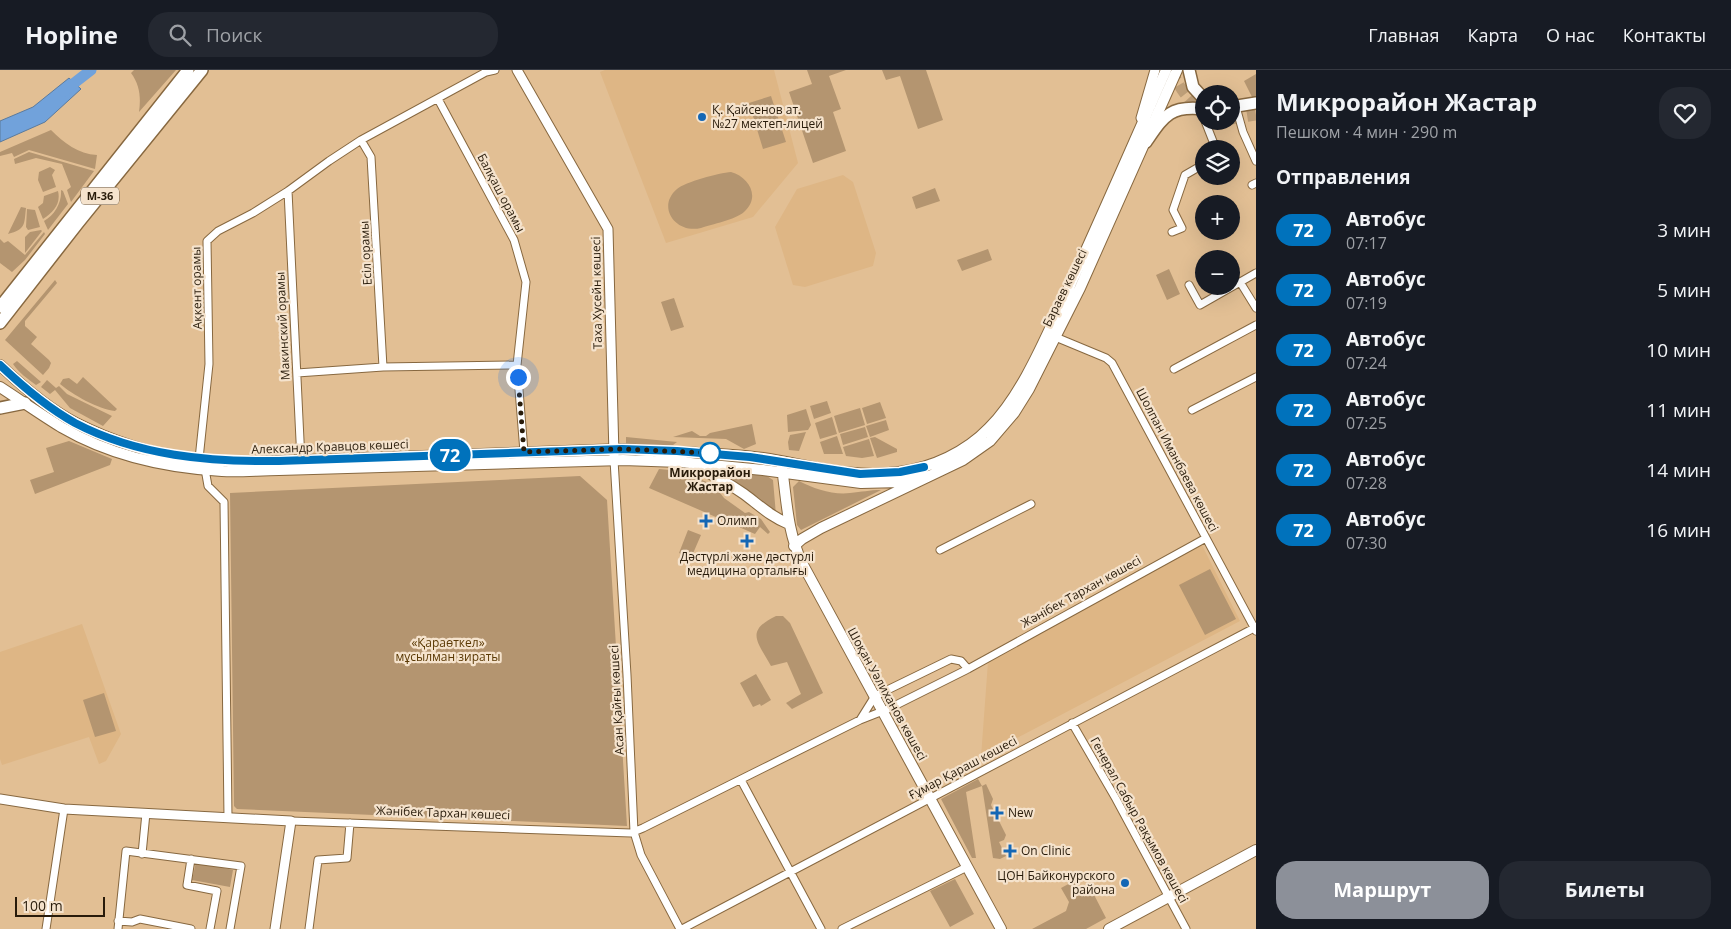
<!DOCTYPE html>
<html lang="ru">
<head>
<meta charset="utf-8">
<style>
	body { margin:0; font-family:"Open Sans",sans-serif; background:#242831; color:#f1f3f6; height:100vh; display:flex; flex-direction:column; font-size:19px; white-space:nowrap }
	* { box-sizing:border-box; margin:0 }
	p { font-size:16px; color:#9ea1a6 }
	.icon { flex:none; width:28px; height:28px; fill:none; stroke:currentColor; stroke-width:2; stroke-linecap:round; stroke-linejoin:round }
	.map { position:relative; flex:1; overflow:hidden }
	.details { display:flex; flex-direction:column; background:#171b24; width:475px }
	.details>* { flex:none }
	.badge { padding:0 10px; border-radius:16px; font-size:18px; line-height:32px }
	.buttons { position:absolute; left:1195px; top:15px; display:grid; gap:10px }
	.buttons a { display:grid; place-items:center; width:45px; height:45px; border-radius:50%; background:#171b24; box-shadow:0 5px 20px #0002; font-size:25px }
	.scale { position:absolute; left:15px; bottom:12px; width:90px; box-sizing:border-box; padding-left:5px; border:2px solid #281b0a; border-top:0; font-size:14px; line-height:18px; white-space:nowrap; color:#281b0a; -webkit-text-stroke:4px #f5e3cd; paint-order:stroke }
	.you { position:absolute; width:25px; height:25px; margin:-12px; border:4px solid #fff; border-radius:50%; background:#1a73e8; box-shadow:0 0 0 8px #1a73e833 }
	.map>.badge { position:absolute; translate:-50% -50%; box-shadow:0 0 0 2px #fff }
	h2 { padding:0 20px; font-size:19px; line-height:45px }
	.round { display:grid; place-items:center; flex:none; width:52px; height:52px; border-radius:20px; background:#242831 }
	.head { display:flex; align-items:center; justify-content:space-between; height:85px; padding:0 20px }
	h1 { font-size:24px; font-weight:700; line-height:38px }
	.action { display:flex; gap:10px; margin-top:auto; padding:10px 20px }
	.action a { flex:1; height:58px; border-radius:20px; background:#8c9099; color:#fff; font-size:20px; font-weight:700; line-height:58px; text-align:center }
	.action a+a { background:#242831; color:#f1f3f6 }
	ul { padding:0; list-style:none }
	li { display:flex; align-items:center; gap:15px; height:60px; padding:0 20px }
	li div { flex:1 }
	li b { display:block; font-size:19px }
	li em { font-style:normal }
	li .badge { min-width:55px; font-weight:700; text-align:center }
	header { display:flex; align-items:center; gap:30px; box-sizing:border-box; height:70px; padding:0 25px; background:#171b24; border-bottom:1px solid #363941 }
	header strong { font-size:24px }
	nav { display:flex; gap:28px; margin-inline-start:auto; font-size:18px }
	.search { width:350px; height:45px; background:#242831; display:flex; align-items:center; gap:12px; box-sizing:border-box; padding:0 18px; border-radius:20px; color:#9ea1a6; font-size:19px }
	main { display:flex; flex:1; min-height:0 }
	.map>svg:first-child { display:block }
</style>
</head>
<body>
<header>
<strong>Hopline</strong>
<div class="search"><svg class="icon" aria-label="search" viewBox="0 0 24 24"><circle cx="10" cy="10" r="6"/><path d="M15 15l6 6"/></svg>Поиск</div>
<nav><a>Главная</a><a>Карта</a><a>О нас</a><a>Контакты</a></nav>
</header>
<main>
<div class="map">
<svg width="1256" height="859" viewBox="0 0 1256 859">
	<rect width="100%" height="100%" fill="#e2bf94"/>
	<path fill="#deb685" d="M605,0H774L798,93L753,147L666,173L600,2Z
		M843,105L853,112L876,183L873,196L805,217L793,215L775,157L797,119Z
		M1202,475L1240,551L981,687L988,592Z
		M82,554L121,664L106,691L99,694L89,667L2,695L0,689V582Z"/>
	<path fill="#b49570" d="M134,0H176L139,42C141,28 140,15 131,3Z
		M807,0H846L829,6L841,39L833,42L846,81L813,93L789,22L812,14Z
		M882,0H926L943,50L918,59L900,6L886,10Z
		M1256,4V28L1253,29L1244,11Z
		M771,26L786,72L763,79L749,33Z
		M51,60C64,73 78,84 97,85L95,99L29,80L14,87L12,83L0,86V82Z
		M29,82L94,101L71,132L67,120L71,117L62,94L36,88L15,94L14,89Z
		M50,97L55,100L52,105L56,117L43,122L38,110L39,102Z
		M731,102C749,107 761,127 744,142C735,150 712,154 701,158C676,164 656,137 677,119C685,112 719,103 731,102Z
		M935,118L940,131L916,139L912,127Z
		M61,120L63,121L68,134L48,160L44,151C55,145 62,132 61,120Z
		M58,121C61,133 54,142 43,149L38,137L43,133L44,126Z
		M21,137L26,138C24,155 26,159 8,164Z
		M27,139L35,140L40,157L28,160L26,157Z
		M41,160L42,161L25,183V167L30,162Z
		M44,162L45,164L25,190L12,202L0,193V169L4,173L8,171L25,185Z
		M988,179L992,190L962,201L957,190Z
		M1169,199L1180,224L1167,230L1156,205Z
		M55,210L57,213L25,251V256L37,267L31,274L49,290L51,293L49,298L43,305L5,270Z
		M674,228L684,257L671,261L661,232Z
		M17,291L41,312L36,315C28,309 19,303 13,294Z
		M83,307L117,339L115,341C98,339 73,325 60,314L63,309L69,308L77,314Z
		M47,310L56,318L59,316L67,324L112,346L103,356L70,338L55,320L50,324L41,317Z
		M827,331L831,343L814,349L810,336Z
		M880,332L886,348L867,354L862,338Z
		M860,338L865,355L839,363L834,346Z
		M806,339L811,355L808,360L788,362L787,345Z
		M832,347L837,364L820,369L815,353Z
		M886,350L889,360L870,367L866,356Z
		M752,354L756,374L744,379L726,369L673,367L692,361L700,366H706L710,363Z
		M865,357L868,367L843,375L840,364Z
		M806,362L799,381L789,380L788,372L790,365Z
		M837,366L843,384H824L820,372Z
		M626,367L677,372L673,375H626Z
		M875,367L897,379V382L877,388L870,368Z
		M869,369L874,386L862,388L846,386L843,377Z
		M69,371L112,389L110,395L35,424L30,410L54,402L46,378Z
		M659,399L680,401L714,415L724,428L745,443L749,442L761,449L770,462L768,464L760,457L755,464L649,418Z
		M718,400L767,406L773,410L776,445L756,426Z
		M580,406L607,430L627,756L237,739L234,736L230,423Z
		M799,411C814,419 833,425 850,423C862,422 869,420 881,420L801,460L797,455L793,417Z
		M688,460L701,465L691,488L679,483Z
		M1210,499L1236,549L1205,565L1179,515Z
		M776,546H783L790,553L823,623L792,639L786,633L801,624L787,592L771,596C757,571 745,561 776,546Z
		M756,604L771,630L761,636L760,634L753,637L740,613Z
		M104,623L116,661L95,667L83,630Z
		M978,709L982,716L986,714L993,729L991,735L1006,765L1004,770L999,772L1006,786L1000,789L993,788L982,716L966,722L976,788H972L941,729Z
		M196,792L233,800L230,817L192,810Z
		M955,809L974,844L950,857L930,821Z
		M1074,811L1081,822L1090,817L1106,848L1086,859H1032L1066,841L1069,832L1061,818Z"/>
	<path fill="#71a2db" stroke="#5b7a9c" d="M69,8L81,19L45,52L0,72V51L33,37Z"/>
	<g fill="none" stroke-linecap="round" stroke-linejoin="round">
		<path stroke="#71a2db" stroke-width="11" d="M64,21L91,0"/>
		<path stroke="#bd9e78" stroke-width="11" stroke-dasharray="11 5.5" stroke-linecap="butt" d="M1172,0C1179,18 1188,31 1204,41
			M1231,49L1256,45"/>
		<defs>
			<path id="minor" d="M438,29L514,170L526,212L517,295L524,382
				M1236,37L1243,62L1256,91
				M1205,51L1216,79
				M361,70L371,87L383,297
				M1252,115L1256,113
				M288,121L301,391
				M1172,162L1182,158L1173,140L1185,105L1204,94
				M1240,212L1256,238
				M1189,215L1200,235L1256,203
				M1053,266L1106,288L1112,293L1256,561
				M1174,299L1256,255
				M297,303L383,297L517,295
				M1192,340L1256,307
				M199,389L209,294L207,171L218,161L253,143L288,121L329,91L361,70L486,2L495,0
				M614,390L627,605L634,762L641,785L680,859
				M205,399L208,416L224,432L228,747
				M940,480L1031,434
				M860,650L875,626L951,589L961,591L968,599
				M1072,653L1116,729L1186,859
				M741,710L821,859
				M291,751L631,763L643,758L860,650L888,639L968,599L1206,468
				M142,784L146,743
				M191,789L187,815L217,821L210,859
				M118,851L132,852L140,849L191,859
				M46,859L64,739
				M118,859L126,781L241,796L230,859
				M309,859L318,790L347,788L350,753
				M682,859L1256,557
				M842,859L967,797"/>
			<path id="tertiary" d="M517,0L608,159L614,385
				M1141,48L1155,0
				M0,729L64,739L291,751L275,859"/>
			<path id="secondary" d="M0,295C22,316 49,339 76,353C110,370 149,383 186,388C206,391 227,391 248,392L622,379C669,383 717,382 763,388C809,395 853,409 899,402C932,398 966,382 989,358C1023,324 1046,266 1067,222C1101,148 1133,74 1166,0
				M0,317C20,330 40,344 61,357C109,385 167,398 222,401C241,402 260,400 279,400L623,390L680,392L763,400L861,413L901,412L927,406
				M693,396C712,404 727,412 744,424C759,435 771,447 789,454
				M782,398C787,432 787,460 802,493L1001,859
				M794,476L802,469L821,458L963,390L990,371L1014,343L1029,319L1080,218L1177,0
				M1109,859L1256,780"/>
			<path id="primary" d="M1189,0L1193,17L1204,29
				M1231,37L1256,33
				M1146,72C1164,46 1170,35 1204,39
				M0,237L188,0
				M0,253L78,153L202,0
				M0,338L25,333"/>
		</defs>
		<use href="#minor" stroke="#876840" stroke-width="9"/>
		<use href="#tertiary" stroke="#876840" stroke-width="11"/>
		<use href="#secondary" stroke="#876840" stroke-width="12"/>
		<use href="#primary" stroke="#876840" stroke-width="14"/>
		<use href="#minor" stroke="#fff" stroke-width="7"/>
		<use href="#tertiary" stroke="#fff" stroke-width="9"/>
		<use href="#secondary" stroke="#fff" stroke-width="10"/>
		<use href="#primary" stroke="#fff" stroke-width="11"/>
	</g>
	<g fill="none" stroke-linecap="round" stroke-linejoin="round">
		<defs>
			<path id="line" d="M0,295C22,316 48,338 75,353C138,386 209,392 279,391L622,379L677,381L750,387L860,404L900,402L924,397"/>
		</defs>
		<use href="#line" stroke="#fff" stroke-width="11"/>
		<use href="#line" stroke="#0072bc" stroke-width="8"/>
		<path stroke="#281b0a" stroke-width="5" stroke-dasharray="0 9" d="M518,307L524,382L622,379L710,383"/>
	</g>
	<g fill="#1467b5" stroke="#f5e3cd" stroke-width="2">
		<circle cx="702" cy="47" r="5"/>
		<path d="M703.5 443.5h5v5h5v5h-5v5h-5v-5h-5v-5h5z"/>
		<path d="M744.5 463.5h5v5h5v5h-5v5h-5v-5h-5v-5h5z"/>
		<path d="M994.5 735.5h5v5h5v5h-5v5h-5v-5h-5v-5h5z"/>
		<path d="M1007.5 773.5h5v5h5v5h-5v5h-5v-5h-5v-5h5z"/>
		<circle cx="1125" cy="813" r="5"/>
	</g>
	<circle fill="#fff" stroke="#0072bc" stroke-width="2.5" cx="710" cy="383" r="10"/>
	<g text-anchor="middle" stroke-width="4.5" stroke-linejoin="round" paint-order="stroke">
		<rect fill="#f5e3cd" stroke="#665744" stroke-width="1" x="81" y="117.5" width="38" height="17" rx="4"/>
		<g font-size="11" font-weight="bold" fill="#281b0a">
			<text x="100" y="130">M-36</text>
		</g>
		<g font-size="12" fill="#281b0a" stroke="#f5e3cd" text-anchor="start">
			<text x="712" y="44">Қ. Қайсенов ат.<tspan x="712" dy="14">№27 мектеп-лицей</tspan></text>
			<text x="717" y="455">Олимп</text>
			<text x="747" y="491" text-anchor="middle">Дәстүрлі және дәстүрлі<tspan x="747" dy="14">медицина орталығы</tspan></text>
			<text x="1008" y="747">New</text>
			<text x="1021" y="785">On Clinic</text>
			<text x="1115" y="810" text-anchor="end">ЦОН Байконурского<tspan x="1115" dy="14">района</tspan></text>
		</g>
		<g font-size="12" fill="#281b0a" stroke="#f5e3cd">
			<text transform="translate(501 123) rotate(62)" y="4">Балқаш орамы</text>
			<text transform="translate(366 183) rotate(-93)" y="4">Есіл орамы</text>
			<text transform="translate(197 218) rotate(-91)" y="4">Ақкент орамы</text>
			<text transform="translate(1065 218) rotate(-64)" y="4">Бараев көшесі</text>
			<text transform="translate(597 223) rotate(-91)" y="4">Таха Хусейн көшесі</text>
			<text transform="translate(283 256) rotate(-93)" y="4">Макинский орамы</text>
			<text transform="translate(330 377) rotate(-2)" y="4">Александр Кравцов көшесі</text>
			<text transform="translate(1177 390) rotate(62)" y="4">Шолпан Иманбаева көшесі</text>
			<text transform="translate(1081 522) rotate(-29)" y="4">Жәнібек Тархан көшесі</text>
			<text transform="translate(887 624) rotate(61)" y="4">Шоқан Уәлиханов көшесі</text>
			<text transform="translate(617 630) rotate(-93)" y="4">Асан Қайғы көшесі</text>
			<text transform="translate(963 698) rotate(-28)" y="4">Ғұмар Қараш көшесі</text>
			<text transform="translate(443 743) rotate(2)" y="4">Жәнібек Тархан көшесі</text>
			<text transform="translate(1139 750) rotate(61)" y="4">Генерал Сабыр Рақымов көшесі</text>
		</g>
		<g font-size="12" font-weight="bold" fill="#281b0a" stroke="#f5e3cd">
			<text x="710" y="407">Микрорайон<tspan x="710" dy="14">Жастар</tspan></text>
		</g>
		<g font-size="12" fill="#5a3904" stroke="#f5e3cd">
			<text x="448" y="577">«Қараөткел»<tspan x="448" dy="14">мұсылман зираты</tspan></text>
		</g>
	</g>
</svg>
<div class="buttons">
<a><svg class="icon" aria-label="locate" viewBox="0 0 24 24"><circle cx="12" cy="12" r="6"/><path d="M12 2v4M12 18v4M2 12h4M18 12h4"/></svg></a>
<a><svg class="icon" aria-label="layers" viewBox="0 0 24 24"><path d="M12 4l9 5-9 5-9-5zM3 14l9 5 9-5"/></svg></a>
<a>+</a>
<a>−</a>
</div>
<div class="scale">100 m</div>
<div class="you" style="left:518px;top:307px"></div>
<b class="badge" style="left:450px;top:385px;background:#0072bc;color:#fff">72</b>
</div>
<section class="details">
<div class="head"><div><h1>Микрорайон Жастар</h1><p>Пешком · 4 мин · 290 m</p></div><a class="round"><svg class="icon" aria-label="heart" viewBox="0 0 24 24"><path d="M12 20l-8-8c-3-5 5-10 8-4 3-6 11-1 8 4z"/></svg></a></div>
<h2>Отправления</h2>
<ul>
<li><span class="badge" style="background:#0072bc;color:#fff">72</span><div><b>Автобус</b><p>07:17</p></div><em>3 мин</em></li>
<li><span class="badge" style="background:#0072bc;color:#fff">72</span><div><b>Автобус</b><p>07:19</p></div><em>5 мин</em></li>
<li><span class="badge" style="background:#0072bc;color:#fff">72</span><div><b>Автобус</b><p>07:24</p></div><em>10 мин</em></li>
<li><span class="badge" style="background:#0072bc;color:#fff">72</span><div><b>Автобус</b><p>07:25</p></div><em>11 мин</em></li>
<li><span class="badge" style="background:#0072bc;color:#fff">72</span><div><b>Автобус</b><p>07:28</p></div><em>14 мин</em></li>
<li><span class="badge" style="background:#0072bc;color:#fff">72</span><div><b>Автобус</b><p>07:30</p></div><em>16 мин</em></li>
</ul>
<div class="action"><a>Маршрут</a><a>Билеты</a></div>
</section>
</main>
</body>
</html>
